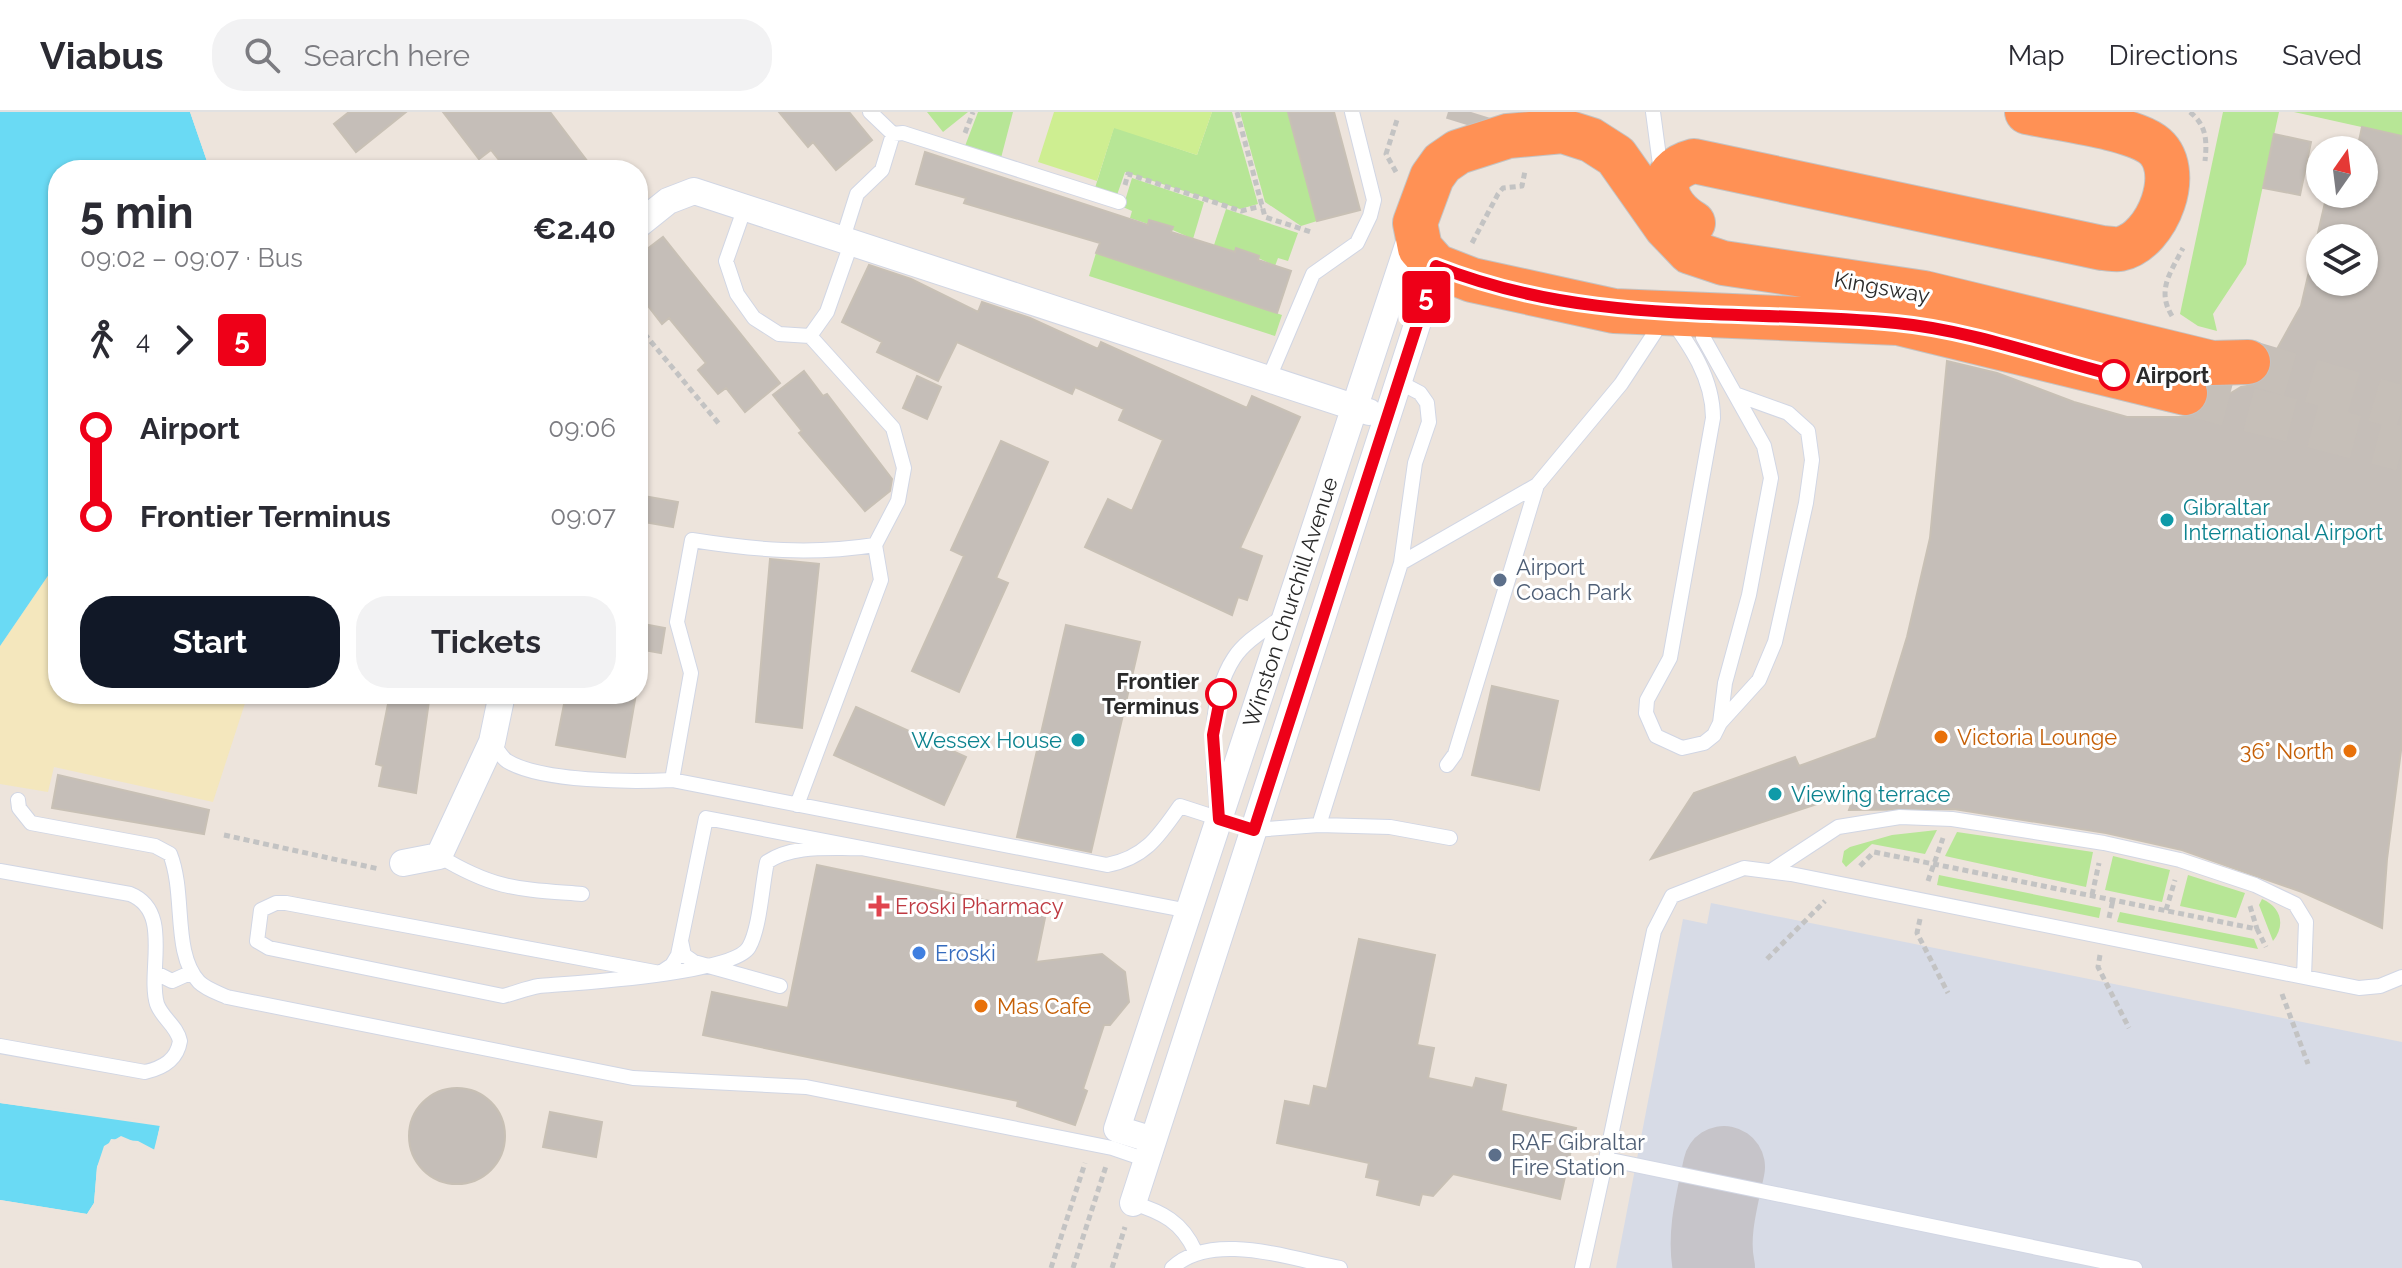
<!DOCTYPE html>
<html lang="en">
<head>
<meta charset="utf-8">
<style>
	body { margin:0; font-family:Raleway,sans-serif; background:#f2f2f3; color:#2b2b33; height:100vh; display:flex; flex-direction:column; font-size:30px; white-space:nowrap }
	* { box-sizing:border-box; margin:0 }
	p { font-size:26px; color:#7c7c81 }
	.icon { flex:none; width:44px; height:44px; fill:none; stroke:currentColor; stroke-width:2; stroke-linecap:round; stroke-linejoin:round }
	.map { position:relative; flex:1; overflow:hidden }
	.drawer { position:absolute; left:48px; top:48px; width:600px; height:544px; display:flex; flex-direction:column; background:#fff; border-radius:32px; box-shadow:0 2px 6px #0004 }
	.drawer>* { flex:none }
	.badge { padding:0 16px; border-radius:6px; font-size:28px; line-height:52px }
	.needle { width:52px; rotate:14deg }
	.fabs { position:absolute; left:2306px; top:24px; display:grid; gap:16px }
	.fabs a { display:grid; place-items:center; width:72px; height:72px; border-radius:50%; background:#fff; box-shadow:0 2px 6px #0004; font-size:40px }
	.map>.badge { position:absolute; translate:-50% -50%; box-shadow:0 0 0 4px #fff }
	.legs { display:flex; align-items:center; gap:12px; height:88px; padding:0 32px; font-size:26px }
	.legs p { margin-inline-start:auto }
	.headline { display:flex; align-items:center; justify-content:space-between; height:136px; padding:0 32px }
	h1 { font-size:44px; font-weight:700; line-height:60px }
	.primary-button { display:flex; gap:16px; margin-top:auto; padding:16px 32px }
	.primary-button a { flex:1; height:92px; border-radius:32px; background:#111827; color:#fff; font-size:32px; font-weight:700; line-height:92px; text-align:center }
	.primary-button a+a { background:#f2f2f3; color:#2b2b33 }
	ul { padding:0 32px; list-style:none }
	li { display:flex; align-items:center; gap:28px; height:88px; font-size:30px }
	li i { display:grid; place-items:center; width:12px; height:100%; margin:0 10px; background:currentColor }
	li i::after { content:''; width:20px; height:20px; margin:-10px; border:6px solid; border-radius:50%; background:#fff }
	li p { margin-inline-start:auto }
	li:first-child i { background:linear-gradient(#0000 50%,currentColor 0) }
	li:last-child i { background:linear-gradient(currentColor 50%,#0000 0) }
	header { display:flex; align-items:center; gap:48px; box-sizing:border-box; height:112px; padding:0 40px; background:#fff; border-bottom:2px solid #e1e1e2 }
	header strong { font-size:38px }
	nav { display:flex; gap:44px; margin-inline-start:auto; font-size:28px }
	.search { width:560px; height:72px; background:#f2f2f3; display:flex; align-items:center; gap:20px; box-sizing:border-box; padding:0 28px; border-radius:32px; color:#7c7c81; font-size:30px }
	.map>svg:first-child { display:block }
</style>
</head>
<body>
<header>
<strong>Viabus</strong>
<div class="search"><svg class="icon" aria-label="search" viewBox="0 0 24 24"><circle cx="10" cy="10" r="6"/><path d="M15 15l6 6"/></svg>Search here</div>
<nav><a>Map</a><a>Directions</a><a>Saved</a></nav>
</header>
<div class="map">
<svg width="2402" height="1156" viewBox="0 0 2402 1156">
	<rect width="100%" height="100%" fill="#ede4dc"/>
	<path fill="#d7dbe6" d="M1711,791L2402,930V1156H1616L1683,807L1707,812Z"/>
	<path fill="#b7e696" d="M927,0H968L943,20Z
		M978,0H1013L1001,46L965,34Z
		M1212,0H1232L1258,92L1240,97L1125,60L1117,83L1095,76L1114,15L1197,43Z
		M1240,0H1288L1317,109L1301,114L1265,90Z
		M2223,0H2279L2246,152L2213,202L2217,219L2198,214L2180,202Z
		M2294,0H2402V24Z
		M1132,66L1204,90L1193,127L1150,108L1148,112L1130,106L1132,99L1123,95Z
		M1226,97L1298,121L1288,149L1278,146L1275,154L1237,136L1235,141L1214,133Z
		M1096,141L1282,203L1275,224L1089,164Z
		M1937,718L1925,742L1872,732L1846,755L1842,750L1844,739L1850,735L1892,723Z
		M1957,720L2093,740L2086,775L1945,744Z
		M2113,744L2170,758L2162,790L2105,778Z
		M1939,763L2101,796L2099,806L1937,773Z
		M2188,763L2245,781L2236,806L2180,794Z
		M2262,787C2281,795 2286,813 2273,829L2259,793Z
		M2120,800L2254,827L2258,837L2117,810Z"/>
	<path fill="#f4e7bd" d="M58,449V582H248L213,690L54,655L48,680L0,672V534Z"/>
	<path fill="#ceee91" d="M1054,0H1212L1197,43L1114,16L1097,69L1038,50Z"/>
	<path fill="#6adaf4" d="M0,0H190L210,58H58V449L0,534Z
		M0,991L160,1013L155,1038L138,1029L111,1027L97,1055L94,1091L87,1102L0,1088Z"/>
	<path fill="#ede4dc" d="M190,0H195L214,58H210Z
		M0,987L161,1010L164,1014L158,1040L153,1042L121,1028L107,1036L96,1099L89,1106L0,1092V1088L87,1102L94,1091L97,1055L104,1034L121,1024L154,1038L160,1014L0,991Z"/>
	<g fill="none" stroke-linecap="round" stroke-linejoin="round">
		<path stroke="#c6c4c9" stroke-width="82" d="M1714,1156C1707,1123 1717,1088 1724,1055"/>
	</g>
	<path fill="#c5beb8" stroke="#c8c0b5" stroke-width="2" fill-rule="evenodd" d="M349,0H406L356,40L334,12Z
		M443,0H550L594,58H507L491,38L479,47Z
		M779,0H849L872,28L836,58L813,30L808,35Z
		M1288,0H1334L1360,98L1317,109Z
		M2362,15L2402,24V631L2387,747L2382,816L2302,780L2182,738L2106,721L1954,697L1849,698L1856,679L1651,747L1694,681L1795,645L1799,654L1876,626L1907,525L1930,426L1947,249L1997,261L2074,290L2127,305H2191L2241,275L2260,272L2270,261L2272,246L2301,194L2327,82H2364V38H2357ZM2320,126H2364V170H2320Z
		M2274,22L2311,30L2300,83L2263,76Z
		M925,40L1148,113L1149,108L1173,115L1171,120L1235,140L1236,136L1259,144L1258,148L1291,159L1277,201L1096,141L1100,131L964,91L966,86L916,72Z
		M663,125L780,271L745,300L726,276L718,282L698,258L706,251L669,206L662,212L642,186L647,181L638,170V144Z
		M869,153L911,167L978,200L982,190L1030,206L1098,237L1101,230L1247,296L1252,284L1300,305L1240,436L1262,444L1247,488L1238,485L1232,503L1085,435L1108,387L1132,399L1163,328L1119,308L1124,297L1075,275L1072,282L957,230L938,269L877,240L882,230L842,210Z
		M804,259L823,284L827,282L892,367L890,379L865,399L799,321L802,319L773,283Z
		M917,264L941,275L927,307L903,296Z
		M1001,329L1048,350L996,466L1008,471L959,580L912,559L964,444L951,438Z
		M638,383L678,390L673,415L638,409Z
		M770,447L819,452L802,616L756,610Z
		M638,511L665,516L661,541L638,537Z
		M1066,513L1140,530L1091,740L1017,725Z
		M1492,574L1558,589L1539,678L1472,663Z
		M390,582H430L416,681L379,674L383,654L376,652Z
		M566,582H636L625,645L556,633Z
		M856,595L966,645L944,693L834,643Z
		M58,663L209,698L204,722L52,696Z
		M817,753L1046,801L1036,850L1102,842L1125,860L1129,890L1110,913H1104L1083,977L1087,979L1075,1013L1017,994L1018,989L703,923L712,880L788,896Z
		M1359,827L1435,843L1417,933L1434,936L1428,966L1473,976L1476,966L1506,973L1501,999L1576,1016L1560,1087L1453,1062L1433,1084L1422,1082L1419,1093L1377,1083L1380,1068L1366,1065L1369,1051L1277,1031L1285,989L1310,994L1314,974L1327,977Z
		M409 1024a48 48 0 1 1 96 0a48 48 0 1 1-96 0Z
		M550,1000L602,1010L596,1045L543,1035Z"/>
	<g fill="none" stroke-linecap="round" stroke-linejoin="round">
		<path stroke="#c6bfb8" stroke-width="44" stroke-dasharray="44 22" stroke-linecap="butt" d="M1467,13L1471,0
			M2248,250L2402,296
			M2185,281L2402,337"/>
		<defs>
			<path id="lane" d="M870,0L893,22L903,21L1119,90
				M1653,0L1661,60
				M745,95L726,149L737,182L754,206L779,222L810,224L827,200L852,129
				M843,126L857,82L882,58L893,22
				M1710,209L1703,225L1764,334L1771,366L1749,483L1725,571L1720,611
				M1268,268L1313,162L1357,131L1370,104L1374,88L1352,0
				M1401,451L1537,373L1621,272L1667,202C1690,233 1713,266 1713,306L1670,546L1647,588L1646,601L1656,624L1682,636L1704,631L1714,623L1720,611L1759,568L1775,530L1806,391L1812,348L1808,319L1788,301L1735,282
				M492,630C496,635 501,645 507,649C541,670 632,670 672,668L691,561L677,510L692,428C756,438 810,443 875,433
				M1447,653L1455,642L1537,373
				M672,668L1107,753C1145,746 1159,724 1180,694L1254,718L1319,713L1390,715L1450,726
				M18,688L19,696L31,711L155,734L170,742C186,782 172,841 199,870C206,877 218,881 227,885L633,966L806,975L1112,1036L1147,1048
				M797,693L881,468L875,433L898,389L904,356L893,316L810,224
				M1217,694C1212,648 1207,587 1234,546C1245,529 1266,517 1282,505
				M1319,713L1401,451L1415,351L1429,310L1427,291L1420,281L1399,270
				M862,736C831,737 794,732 767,750C762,772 760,816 749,835C734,862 574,871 539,874C527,876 515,881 503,884L269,836L257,829L261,798L276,791H286L660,861L672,853L678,843L706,706L1189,799
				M439,744C495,778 519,777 582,782
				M0,759L130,782C173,799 147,859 157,892C162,906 177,914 180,929C177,948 163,956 145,960L0,934
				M1771,759L1838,715L1900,705L1952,707L2104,731L2180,748L2255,773L2295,792L2306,810L2304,865
				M681,829L684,843L694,850L780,874
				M156,861L172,869L192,860
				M1606,1047L1654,819L1672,784L1744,756L1791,762L2359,876L2380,874L2402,865
				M1133,1091C1162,1100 1182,1110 1195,1139
				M1172,1156C1212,1118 1290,1147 1340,1156
				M1582,1156L1606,1047L2135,1156"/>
			<path id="street" d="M638,113L668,89L694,79L1369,300
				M403,751L439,744L492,630L502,582
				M1153,1028L1117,1017L1413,118
				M1133,1091L1436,154"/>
			<path id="highway" d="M1693,111C1663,93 1653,60 1694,49L2102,136C2107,136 2115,138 2120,137C2158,129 2186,56 2152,32C2128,15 2058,7 2027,0
				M2185,281L1898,211L1614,199L1568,189L1472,168L1436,154L1420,136L1415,111L1432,65L1442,51L1458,40L1508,24L1563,19L1591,28L1616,44L1666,115L1690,140L1723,151L1924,181L2212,251L2248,250"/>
		</defs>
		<use href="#lane" stroke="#d1d6e4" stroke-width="16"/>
		<use href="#street" stroke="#d1d6e4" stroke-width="28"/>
		<use href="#highway" stroke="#c3c3c3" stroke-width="46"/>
		<path stroke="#c3c3c3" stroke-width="5" stroke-dasharray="6 4" stroke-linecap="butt" d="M1237,0L1265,105L1311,120
			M2190,0C2207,14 2207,29 2205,49
			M965,21L973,0
			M1396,60L1386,42L1397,8
			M1125,73L1128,62L1241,99L1262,94
			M1472,131L1498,82L1503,76L1522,74L1525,59
			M2172,204C2156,178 2171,160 2183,136
			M638,214L720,313
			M224,723L379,757
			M1860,754L1874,740L2257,817L2266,835
			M1928,769L1943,726
			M2092,783L2099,751
			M2250,794L2257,817
			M2166,798L2175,768
			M2109,806L2113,788
			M1920,807L1917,821L1948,881
			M2100,843L2098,855L2129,916
			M1767,847L1825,789
			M2282,882L2308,952
			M1051,1156L1085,1051
			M1073,1156L1106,1054
			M1112,1156L1125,1115"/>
		<use href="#lane" stroke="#fff" stroke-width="14"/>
		<use href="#street" stroke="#fff" stroke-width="26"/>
		<use href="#highway" stroke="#ff9155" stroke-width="44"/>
	</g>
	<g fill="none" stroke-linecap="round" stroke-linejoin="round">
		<defs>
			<path id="line-1" d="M1221,582L1213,623L1219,707L1254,718L1436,154C1590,215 1737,196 1896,211C1969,218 2043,245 2114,263"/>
		</defs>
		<use href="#line-1" stroke="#fff" stroke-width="18"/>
		<use href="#line-1" stroke="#ee0018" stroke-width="12"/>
	</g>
	<g fill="#fff" stroke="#ee0018" stroke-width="4">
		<circle cx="2114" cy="263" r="14"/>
		<circle cx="1221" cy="582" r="14"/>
	</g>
	<g fill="#0f9aa8" stroke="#fff" stroke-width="3">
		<circle cx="2167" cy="408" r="8"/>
		<circle cx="1078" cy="628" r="8"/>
		<circle cx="1775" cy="682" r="8"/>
	</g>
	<g fill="#5c6f8a" stroke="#fff" stroke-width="3">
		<circle cx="1500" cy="468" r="8"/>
		<circle cx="1495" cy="1043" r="8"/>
	</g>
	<g fill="#e8710a" stroke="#fff" stroke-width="3">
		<circle cx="1941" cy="625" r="8"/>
		<circle cx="2350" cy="639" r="8"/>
		<circle cx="981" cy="894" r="8"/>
	</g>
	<path fill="#e0444e" stroke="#fff" stroke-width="3" d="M875 782h8v8h8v8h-8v8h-8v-8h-8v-8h8z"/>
	<circle fill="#3f7fe0" stroke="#fff" stroke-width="3" cx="919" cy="841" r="8"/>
	<g text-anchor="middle" stroke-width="6" stroke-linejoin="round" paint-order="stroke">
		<g font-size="22" fill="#2a2a2a" stroke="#fff">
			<text transform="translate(1882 175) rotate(10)" y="8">Kingsway</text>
			<text transform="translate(1290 490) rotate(-72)" y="8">Winston Churchill Avenue</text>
		</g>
		<g font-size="22" font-weight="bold" fill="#2a2a2a" stroke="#fff" text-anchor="start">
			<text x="2136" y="271">Airport</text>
			<text x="1199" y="577" text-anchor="end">Frontier<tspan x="1199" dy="25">Terminus</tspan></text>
		</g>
		<g font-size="22" fill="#0d838f" stroke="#fff" text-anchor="start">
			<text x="2183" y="403">Gibraltar<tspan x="2183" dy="25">International Airport</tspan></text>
			<text x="1062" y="636" text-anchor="end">Wessex House</text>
			<text x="1791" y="690">Viewing terrace</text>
		</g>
		<g font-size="22" fill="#4e5e75" stroke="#fff" text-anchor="start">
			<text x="1516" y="463">Airport<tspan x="1516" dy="25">Coach Park</tspan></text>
			<text x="1511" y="1038">RAF Gibraltar<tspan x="1511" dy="25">Fire Station</tspan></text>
		</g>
		<g font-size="22" fill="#c56008" stroke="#fff" text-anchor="start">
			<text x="1957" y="633">Victoria Lounge</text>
			<text x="2334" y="647" text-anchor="end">36° North</text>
			<text x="997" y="902">Mas Cafe</text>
		</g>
		<g font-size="22" fill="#be3a42" stroke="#fff" text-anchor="start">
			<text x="895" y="802">Eroski Pharmacy</text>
		</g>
		<g font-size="22" fill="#366cbe" stroke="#fff" text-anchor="start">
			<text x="935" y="849">Eroski</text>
		</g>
	</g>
</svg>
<div class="fabs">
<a><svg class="needle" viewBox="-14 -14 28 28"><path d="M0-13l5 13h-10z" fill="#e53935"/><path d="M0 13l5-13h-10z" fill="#7c7c81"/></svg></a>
<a><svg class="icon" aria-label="layers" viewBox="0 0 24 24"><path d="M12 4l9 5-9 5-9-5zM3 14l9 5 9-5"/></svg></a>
</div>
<b class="badge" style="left:1426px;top:185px;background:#ee0018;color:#fff">5</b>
<section class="drawer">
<div class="headline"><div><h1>5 min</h1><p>09:02 – 09:07 · Bus</p></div><b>€2.40</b></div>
<div class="legs"><svg class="icon" aria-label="walk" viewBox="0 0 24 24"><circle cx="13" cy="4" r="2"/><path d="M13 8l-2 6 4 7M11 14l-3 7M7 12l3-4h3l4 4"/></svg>4<svg class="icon" aria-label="forward" viewBox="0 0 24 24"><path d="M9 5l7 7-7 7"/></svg><b class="badge" style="background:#ee0018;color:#fff">5</b></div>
<ul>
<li><i style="color:#ee0018"></i><b>Airport</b><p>09:06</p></li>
<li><i style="color:#ee0018"></i><b>Frontier Terminus</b><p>09:07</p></li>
</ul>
<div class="primary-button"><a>Start</a><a>Tickets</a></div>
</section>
</div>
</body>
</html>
